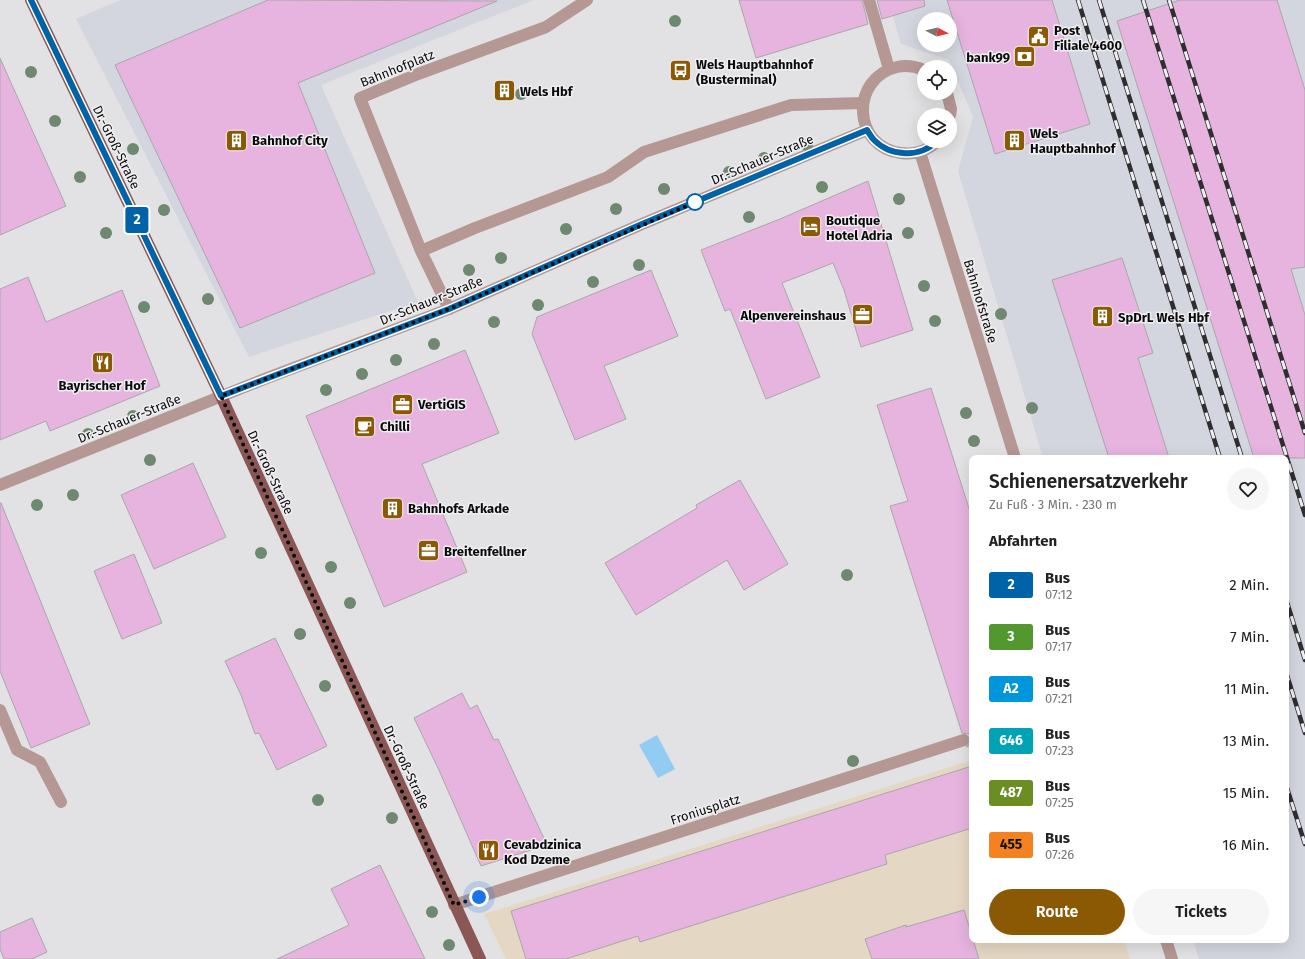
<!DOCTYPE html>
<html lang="de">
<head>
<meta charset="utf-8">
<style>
	body { margin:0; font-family:"Fira Sans",sans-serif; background:#f6f6f6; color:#222; height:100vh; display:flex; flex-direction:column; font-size:15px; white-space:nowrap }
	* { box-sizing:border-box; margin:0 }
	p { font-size:13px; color:#767676 }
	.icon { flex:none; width:22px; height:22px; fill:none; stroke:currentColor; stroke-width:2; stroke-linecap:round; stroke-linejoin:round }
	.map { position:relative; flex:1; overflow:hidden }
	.details { position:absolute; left:969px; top:455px; width:320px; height:488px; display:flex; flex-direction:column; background:#fff; border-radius:8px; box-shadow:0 4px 16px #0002 }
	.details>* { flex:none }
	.badge { padding:0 8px; border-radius:3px; font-size:14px; line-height:26px }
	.needle { width:26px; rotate:97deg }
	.tools { position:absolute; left:917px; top:12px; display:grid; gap:8px }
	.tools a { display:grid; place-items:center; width:40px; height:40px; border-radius:50%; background:#fff; box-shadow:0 4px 16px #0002; font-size:20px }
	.you { position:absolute; width:20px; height:20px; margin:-10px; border:3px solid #fff; border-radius:50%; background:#1a73e8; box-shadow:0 0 0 6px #1a73e833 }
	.map>.badge { position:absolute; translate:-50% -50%; box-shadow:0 0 0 2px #fff }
	h2 { padding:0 20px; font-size:15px; line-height:36px }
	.round { display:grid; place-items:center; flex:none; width:42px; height:42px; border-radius:21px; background:#f6f6f6 }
	.overview { display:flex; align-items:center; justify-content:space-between; height:68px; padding:0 20px }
	h1 { font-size:19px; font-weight:600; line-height:30px }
	.button { display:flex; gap:8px; margin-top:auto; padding:8px 20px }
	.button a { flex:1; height:46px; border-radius:24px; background:#8b5804; color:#fff; font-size:16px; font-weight:600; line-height:46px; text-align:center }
	.button a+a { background:#f6f6f6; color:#222 }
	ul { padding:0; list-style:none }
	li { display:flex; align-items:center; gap:12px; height:52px; padding:0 20px }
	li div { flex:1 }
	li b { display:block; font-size:15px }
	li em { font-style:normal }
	li .badge { min-width:44px; font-weight:700; text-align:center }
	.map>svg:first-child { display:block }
</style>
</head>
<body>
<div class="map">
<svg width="1305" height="959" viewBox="0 0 1305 959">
	<rect width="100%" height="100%" fill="#e2e2e4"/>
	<path fill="#d4d6df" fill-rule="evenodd" d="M120,0H534L321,85L418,302L249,357L76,19Z
		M888,0H1305V959H1199L1193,940H1286V458H1043L958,171L973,117L949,60L901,44ZM924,19H950V45H924Z"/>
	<path fill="#e4d7c3" d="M972,760V940H1124L1130,959H506L484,914Z"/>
	<path fill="#93ccf3" d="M657,735L675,769L658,778L639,745Z"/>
	<path fill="#e6b4df" stroke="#a9a7a9" d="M268,0L497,1L298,83L375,273L240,328L115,65Z
		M739,0H862L868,24L756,58Z
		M877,0H924L925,6L882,19Z
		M947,0H1052L1090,124L995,154Z
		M1180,0H1277L1305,90V267L1291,269L1305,315V458H1254L1117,21Z
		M0,58L66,206L0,235Z
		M868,181L913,330L861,347L844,290L833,263L782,283L820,377L766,399L730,309L725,311L701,250L780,219Z
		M1122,258L1153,353L1138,358L1169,458H1109L1052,280Z
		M651,270L678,336L604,366L626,419L575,440L532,334L537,317Z
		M28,277L46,322L122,290L160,386L50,431L46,421L0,440V289Z
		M465,350L499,433L422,464L467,572L384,607L306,416Z
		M931,388L972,518V746L966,747L971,742V738L969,734L962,733L890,506L908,501L877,405Z
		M193,463L226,537L154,569L121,495Z
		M740,480L788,564L744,590L727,560L636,615L605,563L697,508L696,505Z
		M0,503H1L90,724L31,748L0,671Z
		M134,554L162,623L122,639L94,571Z
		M275,638L327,746L277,770L259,733L255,734L241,695L225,661Z
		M462,693L470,709L477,705L494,740L498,739L547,845L481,866L438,768L414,718Z
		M972,766V828L885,855L887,864L640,942L638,936L566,959H526L511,911Z
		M380,865L425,959H277L349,925L331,889Z
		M964,910L979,959H872L865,939L906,925V927Z
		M32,918L47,952L32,959H4L0,949V932Z"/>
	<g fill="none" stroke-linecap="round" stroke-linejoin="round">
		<path stroke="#b59794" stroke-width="12" d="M421,251L475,228L608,177L644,152L791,105L863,103
			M449,309L421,251L360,98L418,74L546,27L587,0
			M0,710L17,750L40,762L61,802"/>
		<path stroke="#b59794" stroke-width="12" d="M0,485L267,378L449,309L642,224L867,130
			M454,905L964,740"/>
		<path stroke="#b59794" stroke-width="12" d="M869,0L889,69
			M924,70C915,66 906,65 897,67C850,78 852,147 901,153C914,155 928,151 937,141
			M947,93L951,109L950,115
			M920,152L1015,458
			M1166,940L1172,959"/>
		<path stroke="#8b5754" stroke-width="12" d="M31,0L221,396L480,959"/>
		<defs>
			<path id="rail" d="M1078,0L1220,458
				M1099,0L1242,458
				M1143,0L1305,515
				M1169,0L1305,433
				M1286,599L1305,660
				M1286,672L1305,733
				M1286,785L1305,844"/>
		</defs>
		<use href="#rail" stroke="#2e2e2f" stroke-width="4.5"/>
		<use href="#rail" stroke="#efeff1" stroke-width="3" stroke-dasharray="9" stroke-linecap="butt"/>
	</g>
	<g fill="#6f8870">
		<circle cx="675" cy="21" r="6"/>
		<circle cx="31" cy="72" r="6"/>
		<circle cx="521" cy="94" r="6"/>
		<circle cx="55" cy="121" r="6"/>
		<circle cx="807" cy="145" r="6"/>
		<circle cx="133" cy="149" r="6"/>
		<circle cx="764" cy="158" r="6"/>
		<circle cx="729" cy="172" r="6"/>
		<circle cx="80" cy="177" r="6"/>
		<circle cx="822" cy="187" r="6"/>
		<circle cx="664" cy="189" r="6"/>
		<circle cx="899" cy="199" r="6"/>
		<circle cx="616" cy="209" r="6"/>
		<circle cx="164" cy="210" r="6"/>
		<circle cx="749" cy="217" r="6"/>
		<circle cx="566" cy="229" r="6"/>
		<circle cx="106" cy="233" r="6"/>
		<circle cx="908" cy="233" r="6"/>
		<circle cx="501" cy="258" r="6"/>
		<circle cx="639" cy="265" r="6"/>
		<circle cx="469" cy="270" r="6"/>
		<circle cx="593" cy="282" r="6"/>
		<circle cx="924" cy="286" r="6"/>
		<circle cx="208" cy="299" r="6"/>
		<circle cx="538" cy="305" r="6"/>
		<circle cx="144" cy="307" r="6"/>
		<circle cx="1001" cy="314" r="6"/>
		<circle cx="935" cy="321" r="6"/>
		<circle cx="494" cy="322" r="6"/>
		<circle cx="434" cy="344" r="6"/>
		<circle cx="396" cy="360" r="6"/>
		<circle cx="362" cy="374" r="6"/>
		<circle cx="326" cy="390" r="6"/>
		<circle cx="1032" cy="408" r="6"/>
		<circle cx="966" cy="413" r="6"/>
		<circle cx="133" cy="416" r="6"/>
		<circle cx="88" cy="434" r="6"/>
		<circle cx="974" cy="441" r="6"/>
		<circle cx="150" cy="460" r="6"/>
		<circle cx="73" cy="495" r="6"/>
		<circle cx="37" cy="505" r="6"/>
		<circle cx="261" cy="553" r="6"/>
		<circle cx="331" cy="567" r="6"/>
		<circle cx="847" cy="575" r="6"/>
		<circle cx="350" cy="603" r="6"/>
		<circle cx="300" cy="634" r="6"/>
		<circle cx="325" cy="686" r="6"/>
		<circle cx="853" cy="761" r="6"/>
		<circle cx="318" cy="800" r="6"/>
		<circle cx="392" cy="818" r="6"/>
		<circle cx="432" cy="912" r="6"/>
		<circle cx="449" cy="945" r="6"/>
	</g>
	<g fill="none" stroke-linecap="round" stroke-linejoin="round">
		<defs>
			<path id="line" d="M31,0L221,396L449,309L642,224L867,130C869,133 871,137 874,140C891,157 920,158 937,141"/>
		</defs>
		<use href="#line" stroke="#fff" stroke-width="9"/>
		<use href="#line" stroke="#0062a7" stroke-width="6"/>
		<path stroke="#0b0b0c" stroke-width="4" stroke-dasharray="0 7.2" d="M479,897L454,905L221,396L449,309L698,201L695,202"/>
	</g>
	<defs>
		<symbol id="civic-square" viewBox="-11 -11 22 22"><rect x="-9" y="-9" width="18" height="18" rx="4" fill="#8b5804" stroke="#efeff1"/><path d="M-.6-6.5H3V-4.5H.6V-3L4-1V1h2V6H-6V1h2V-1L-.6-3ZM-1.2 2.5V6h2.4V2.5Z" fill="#fff"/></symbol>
		<symbol id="bank-square" viewBox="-11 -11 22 22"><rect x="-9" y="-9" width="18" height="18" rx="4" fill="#8b5804" stroke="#efeff1"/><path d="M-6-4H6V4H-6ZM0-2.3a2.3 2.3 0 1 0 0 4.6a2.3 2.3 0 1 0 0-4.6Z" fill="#fff"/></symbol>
		<symbol id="bus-square" viewBox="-11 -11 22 22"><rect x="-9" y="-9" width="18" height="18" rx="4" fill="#8b5804" stroke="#efeff1"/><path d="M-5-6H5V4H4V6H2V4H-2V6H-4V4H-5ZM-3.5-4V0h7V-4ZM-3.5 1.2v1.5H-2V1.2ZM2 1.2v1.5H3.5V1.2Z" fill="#fff"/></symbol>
		<symbol id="building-square" viewBox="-11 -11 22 22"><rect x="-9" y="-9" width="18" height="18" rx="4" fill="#8b5804" stroke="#efeff1"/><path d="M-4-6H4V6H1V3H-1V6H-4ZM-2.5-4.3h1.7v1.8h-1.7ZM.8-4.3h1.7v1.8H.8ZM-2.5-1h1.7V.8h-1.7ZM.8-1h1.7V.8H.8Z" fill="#fff"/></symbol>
		<symbol id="hotel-square" viewBox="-11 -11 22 22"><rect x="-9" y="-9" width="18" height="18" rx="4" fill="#8b5804" stroke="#efeff1"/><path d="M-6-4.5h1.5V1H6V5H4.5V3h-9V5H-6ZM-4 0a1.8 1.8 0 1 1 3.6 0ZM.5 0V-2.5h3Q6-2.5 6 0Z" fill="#fff"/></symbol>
		<symbol id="office-square" viewBox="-11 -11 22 22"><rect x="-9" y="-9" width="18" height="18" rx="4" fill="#8b5804" stroke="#efeff1"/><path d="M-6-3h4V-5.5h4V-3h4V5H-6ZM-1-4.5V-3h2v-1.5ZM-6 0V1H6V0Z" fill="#fff"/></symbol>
		<symbol id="restaurant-square" viewBox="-11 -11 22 22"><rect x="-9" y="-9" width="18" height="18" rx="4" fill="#8b5804" stroke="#efeff1"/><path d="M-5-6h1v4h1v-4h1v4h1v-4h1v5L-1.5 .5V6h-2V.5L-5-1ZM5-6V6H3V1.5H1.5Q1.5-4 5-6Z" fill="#fff"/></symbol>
		<symbol id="cafe-square" viewBox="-11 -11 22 22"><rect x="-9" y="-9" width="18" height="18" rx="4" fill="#8b5804" stroke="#efeff1"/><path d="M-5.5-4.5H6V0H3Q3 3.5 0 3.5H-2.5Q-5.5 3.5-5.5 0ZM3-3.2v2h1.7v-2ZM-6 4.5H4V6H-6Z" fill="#fff"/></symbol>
	</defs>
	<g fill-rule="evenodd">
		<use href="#civic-square" x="1026" y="24" width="25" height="25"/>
		<use href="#bank-square" x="1012" y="44" width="25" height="25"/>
		<use href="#bus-square" x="668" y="58" width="25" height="25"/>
		<use href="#building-square" x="492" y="78" width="25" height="25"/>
		<use href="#building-square" x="224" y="128" width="25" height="25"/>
		<use href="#building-square" x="1002" y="128" width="25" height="25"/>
		<use href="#hotel-square" x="798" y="214" width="25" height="25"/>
		<use href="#office-square" x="850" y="302" width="25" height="25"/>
		<use href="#building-square" x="1090" y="304" width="25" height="25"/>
		<use href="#restaurant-square" x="90" y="350" width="25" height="25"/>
		<use href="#office-square" x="390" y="392" width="25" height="25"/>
		<use href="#cafe-square" x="352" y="414" width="25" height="25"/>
		<use href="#building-square" x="380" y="496" width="25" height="25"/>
		<use href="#office-square" x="416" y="538" width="25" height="25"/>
		<use href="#restaurant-square" x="476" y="838" width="25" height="25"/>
	</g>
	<circle fill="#fff" stroke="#0062a7" stroke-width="2" cx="695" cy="202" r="8"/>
	<g text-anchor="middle" stroke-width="3" stroke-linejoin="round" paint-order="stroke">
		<g font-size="13" font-weight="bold" fill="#0b0b0c" stroke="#efeff1" text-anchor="start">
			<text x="1054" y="35">Post<tspan x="1054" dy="15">Filiale 4600</tspan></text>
			<text x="1010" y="62" text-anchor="end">bank99</text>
			<text x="696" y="69">Wels Hauptbahnhof<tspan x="696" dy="15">(Busterminal)</tspan></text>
			<text x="520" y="96">Wels Hbf</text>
			<text x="1030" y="138">Wels<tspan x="1030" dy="15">Hauptbahnhof</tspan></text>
			<text x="252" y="145">Bahnhof City</text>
			<text x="826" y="225">Boutique<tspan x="826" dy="15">Hotel Adria</tspan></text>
			<text x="846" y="320" text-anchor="end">Alpenvereinshaus</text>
			<text x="1118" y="322">SpDrL Wels Hbf</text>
			<text x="102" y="390" text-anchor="middle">Bayrischer Hof</text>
			<text x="418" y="409">VertiGIS</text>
			<text x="380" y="431">Chilli</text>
			<text x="408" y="513">Bahnhofs Arkade</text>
			<text x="444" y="556">Breitenfellner</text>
			<text x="504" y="849">Cevabdzinica<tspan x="504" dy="15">Kod Dzeme</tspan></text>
		</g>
		<g font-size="13" fill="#0b0b0c" stroke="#efeff1">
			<text transform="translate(397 68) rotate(-22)" y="5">Bahnhofplatz</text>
			<text transform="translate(117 147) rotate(64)" y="5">Dr.-Groß-Straße</text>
			<text transform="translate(762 159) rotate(-23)" y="5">Dr.-Schauer-Straße</text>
			<text transform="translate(431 300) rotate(-22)" y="5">Dr.-Schauer-Straße</text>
			<text transform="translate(981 301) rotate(73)" y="5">Bahnhofstraße</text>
			<text transform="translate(129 418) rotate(-22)" y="5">Dr.-Schauer-Straße</text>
			<text transform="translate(271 472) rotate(65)" y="5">Dr.-Groß-Straße</text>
			<text transform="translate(407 767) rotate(65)" y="5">Dr.-Groß-Straße</text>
			<text transform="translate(705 809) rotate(-18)" y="5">Froniusplatz</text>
		</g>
	</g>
</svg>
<div class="tools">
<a><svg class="needle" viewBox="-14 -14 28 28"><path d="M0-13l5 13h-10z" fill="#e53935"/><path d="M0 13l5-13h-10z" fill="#767676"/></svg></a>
<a><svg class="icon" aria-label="locate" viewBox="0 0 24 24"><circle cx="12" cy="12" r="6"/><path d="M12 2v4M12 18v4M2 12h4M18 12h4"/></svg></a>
<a><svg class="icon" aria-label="layers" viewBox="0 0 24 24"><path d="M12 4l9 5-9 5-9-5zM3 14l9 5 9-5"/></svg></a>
</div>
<div class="you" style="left:479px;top:897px"></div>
<b class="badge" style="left:137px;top:220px;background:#0062a7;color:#fff">2</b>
<section class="details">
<div class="overview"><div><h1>Schienenersatzverkehr</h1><p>Zu Fuß · 3 Min. · 230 m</p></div><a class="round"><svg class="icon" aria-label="heart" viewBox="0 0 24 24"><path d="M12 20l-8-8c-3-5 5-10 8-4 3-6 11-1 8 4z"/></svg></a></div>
<h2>Abfahrten</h2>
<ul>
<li><span class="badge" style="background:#0062a7;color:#fff">2</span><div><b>Bus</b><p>07:12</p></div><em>2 Min.</em></li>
<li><span class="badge" style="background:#52982f;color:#fff">3</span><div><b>Bus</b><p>07:17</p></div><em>7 Min.</em></li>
<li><span class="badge" style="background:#0096dc;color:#fff">A2</span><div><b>Bus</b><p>07:21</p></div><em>11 Min.</em></li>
<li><span class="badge" style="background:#00a3b4;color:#fff">646</span><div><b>Bus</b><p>07:23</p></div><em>13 Min.</em></li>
<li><span class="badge" style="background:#6b8e23;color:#fff">487</span><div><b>Bus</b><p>07:25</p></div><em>15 Min.</em></li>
<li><span class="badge" style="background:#f58220;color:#111">455</span><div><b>Bus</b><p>07:26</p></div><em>16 Min.</em></li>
</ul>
<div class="button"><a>Route</a><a>Tickets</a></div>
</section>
</div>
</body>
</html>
